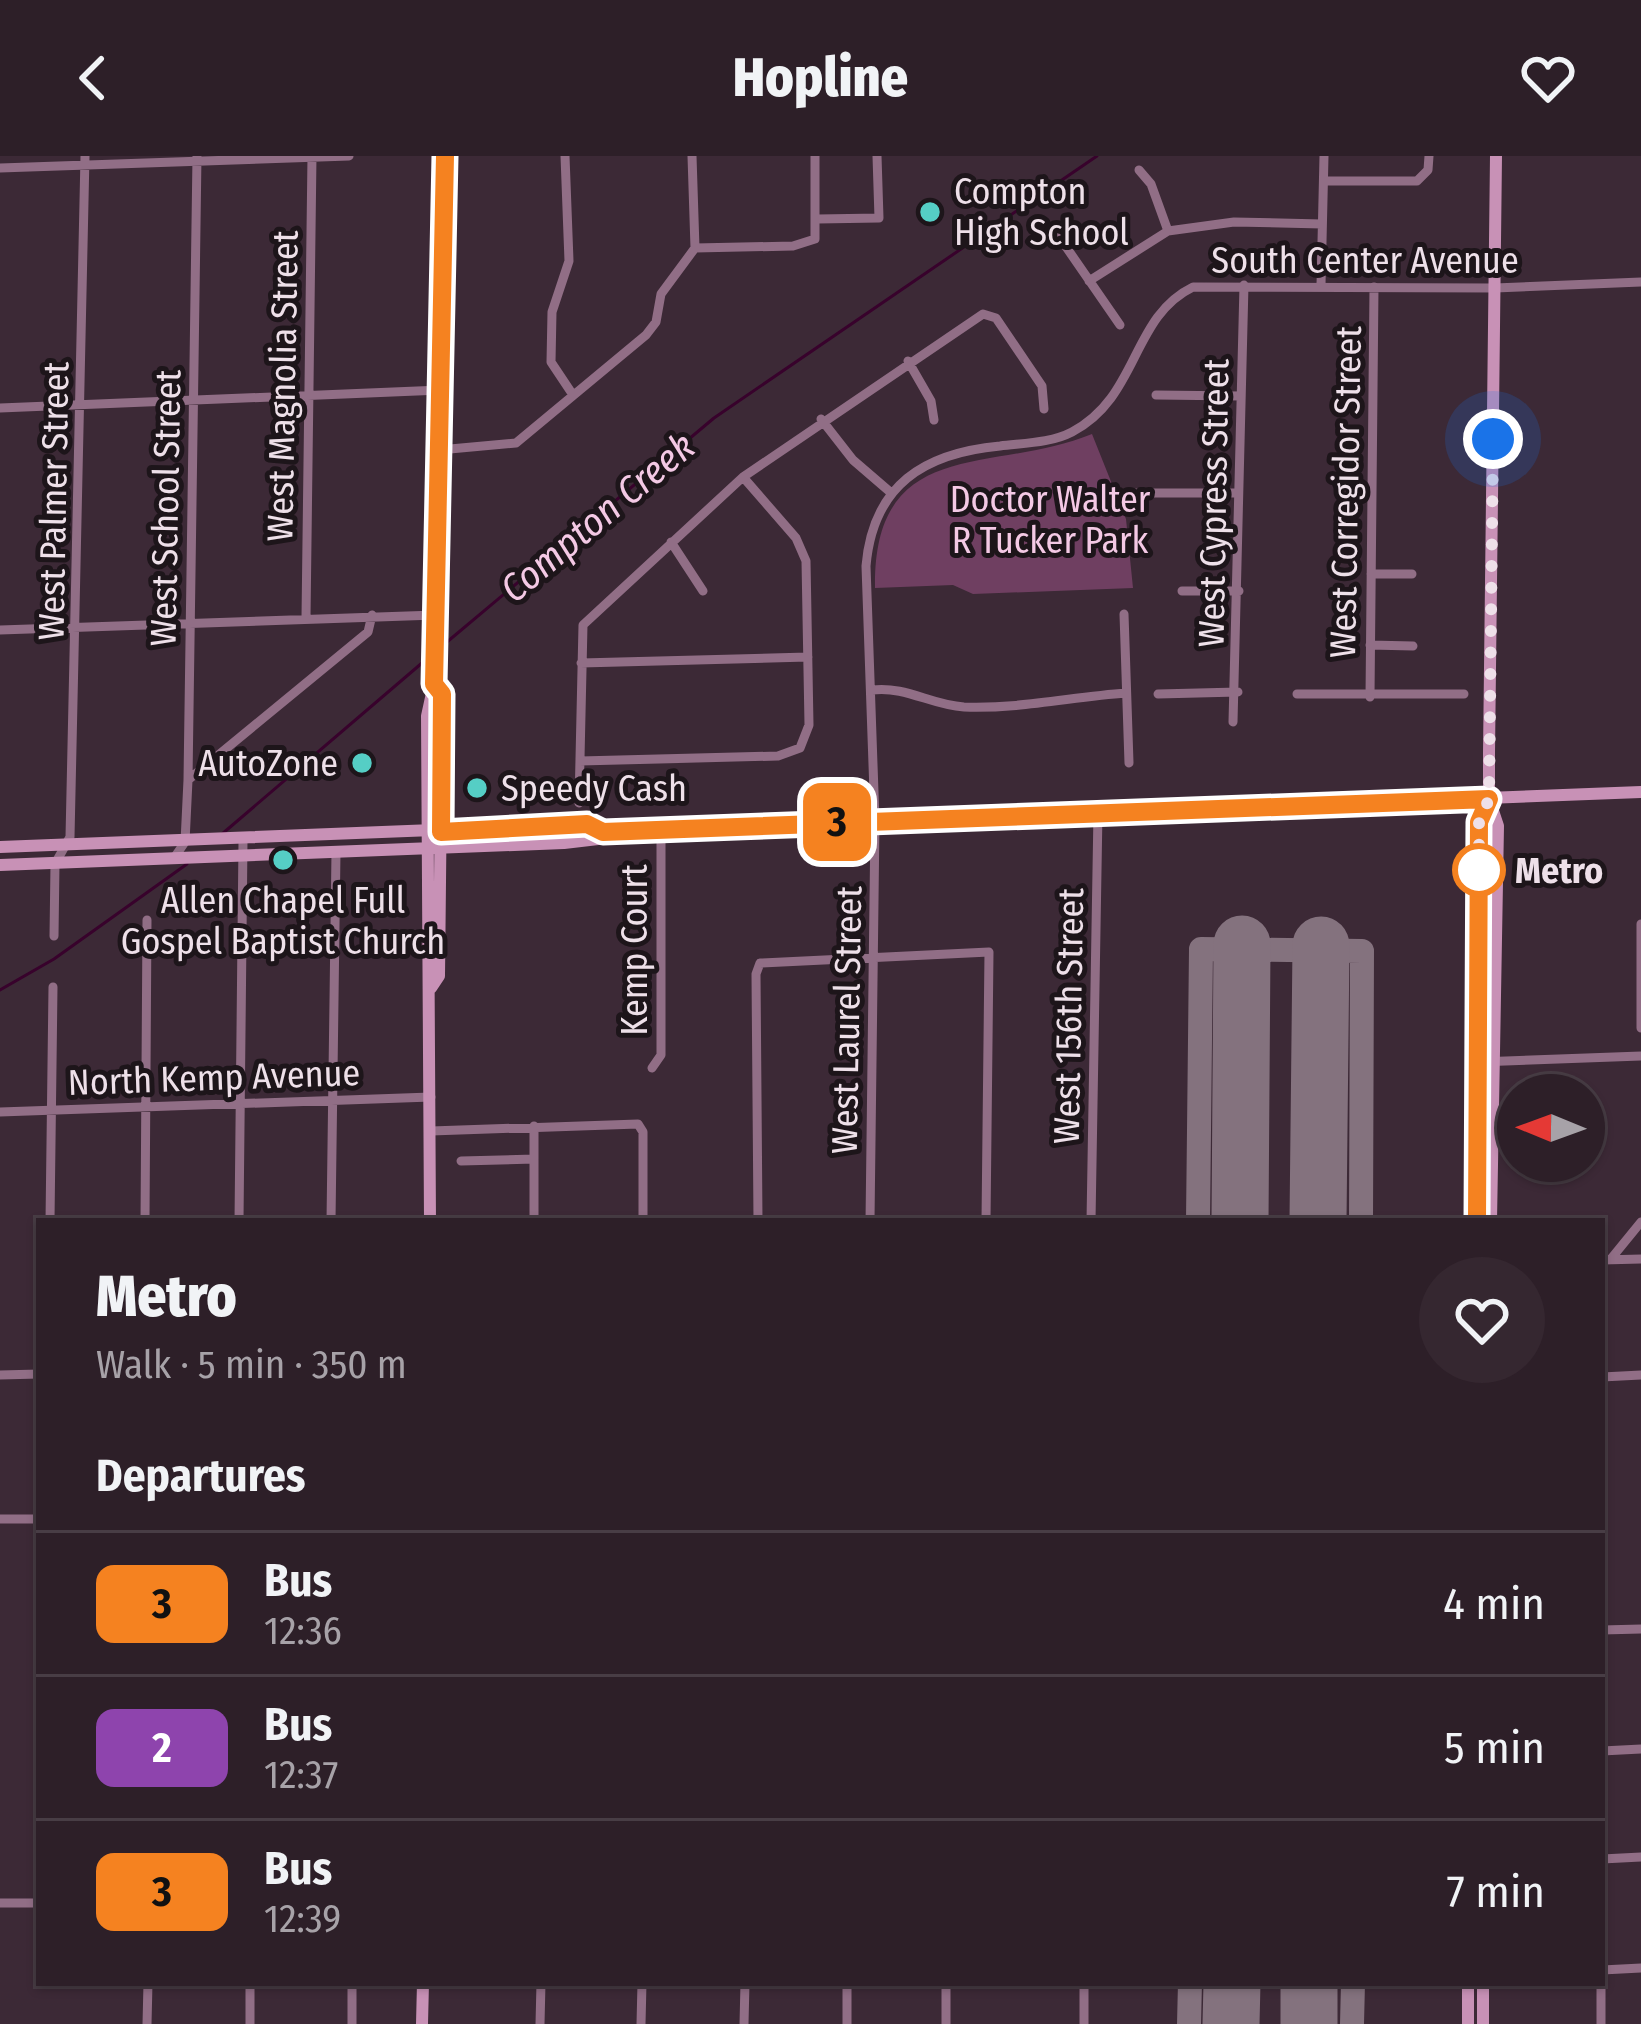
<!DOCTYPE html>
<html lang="en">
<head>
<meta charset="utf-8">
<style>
	body { margin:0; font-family:"Fira Sans Condensed",sans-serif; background:#352730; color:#f1f3f6; height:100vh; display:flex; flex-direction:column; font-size:45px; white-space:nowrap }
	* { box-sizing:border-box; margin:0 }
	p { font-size:39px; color:#a7a2a8 }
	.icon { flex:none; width:66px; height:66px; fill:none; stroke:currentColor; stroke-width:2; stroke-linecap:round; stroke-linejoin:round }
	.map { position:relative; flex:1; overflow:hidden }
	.panel { position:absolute; left:36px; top:1062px; width:1569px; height:768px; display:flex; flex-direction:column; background:#2d1f28; border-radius:0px; box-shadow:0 3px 9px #0004,0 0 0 3px #483d45 }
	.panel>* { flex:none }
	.badge { padding:0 24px; border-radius:18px; font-size:42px; line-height:78px }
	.needle { width:78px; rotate:271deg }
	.fabs { position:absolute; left:1497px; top:918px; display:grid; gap:24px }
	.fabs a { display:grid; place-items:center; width:108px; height:108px; border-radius:50%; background:#2d1f28; box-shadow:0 3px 9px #0004,0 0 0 3px #483d45; font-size:60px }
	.you { position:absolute; width:60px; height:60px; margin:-30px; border:9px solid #fff; border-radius:50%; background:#1a73e8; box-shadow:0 0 0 18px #1a73e833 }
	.map>.badge { position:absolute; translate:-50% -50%; box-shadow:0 0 0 6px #fff }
	h2 { padding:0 60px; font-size:45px; line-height:108px }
	.round { display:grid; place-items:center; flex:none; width:126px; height:126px; border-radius:63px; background:#352730 }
	.overview { display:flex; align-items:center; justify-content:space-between; height:204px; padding:0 60px }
	h1 { font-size:57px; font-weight:800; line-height:90px }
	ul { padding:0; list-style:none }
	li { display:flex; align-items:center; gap:36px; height:144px; padding:0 60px; border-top:3px solid #483d45 }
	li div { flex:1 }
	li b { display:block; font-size:45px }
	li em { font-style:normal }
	li .badge { min-width:132px; font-weight:700; text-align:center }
	header { display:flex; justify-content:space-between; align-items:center; height:156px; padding:0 60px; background:#2d1f28; font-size:54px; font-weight:800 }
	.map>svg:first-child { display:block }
</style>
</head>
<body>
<header><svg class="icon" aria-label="back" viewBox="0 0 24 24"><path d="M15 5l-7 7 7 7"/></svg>Hopline<svg class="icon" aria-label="heart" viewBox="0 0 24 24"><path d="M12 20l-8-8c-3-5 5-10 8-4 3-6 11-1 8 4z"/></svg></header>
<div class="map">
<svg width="1641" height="1868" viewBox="0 0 1641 1868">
	<rect width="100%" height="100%" fill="#3c2936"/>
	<path fill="#6f3f61" d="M1092,278L1126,363L1133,432L973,438L953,429L875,432C873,278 993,319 1092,278Z"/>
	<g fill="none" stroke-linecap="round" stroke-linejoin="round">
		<path stroke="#38022c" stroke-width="3" d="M441,491L714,262L1097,0
			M222,678L429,501
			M0,834L54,803L187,708"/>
		<path stroke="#84727e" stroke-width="24" d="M1198,1065L1201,793L1362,795L1361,1065
			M1189,1868L1190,1827
			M1352,1868L1353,1827"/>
		<path stroke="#84727e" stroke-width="57" d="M1240,1065L1242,788
			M1318,1065L1321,789
			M1231,1868L1232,1827
			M1309,1868V1827"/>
		<path stroke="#916e86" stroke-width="9" d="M565,0L569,105L552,156L551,206L573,239
			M0,12L349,0
			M1139,14L1151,28L1168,75
			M1324,25H1417L1428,14L1429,0
			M818,63L879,62L877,0
			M1053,72L1120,169
			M695,92L793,90L815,83V0
			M1089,125L1168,75L1234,66L1322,68
			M1321,129L1324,0
			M908,205L931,245L934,264
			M1156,239L1241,240
			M0,252L441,234
			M821,263L853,304L889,335
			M439,294L516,287L646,179L656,166L661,138L695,92L692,0
			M743,321L796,382L806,405L809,569L800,592
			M1137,337H1238
			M671,386L703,435
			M1371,418H1412
			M1182,435H1239
			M1124,458L1129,607
			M306,461L312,0
			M0,474L436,459
			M1370,489L1413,490
			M581,507L808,501
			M872,534C907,530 930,549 964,551C1020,553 1071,541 1126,537
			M1158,538L1238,536
			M1297,538H1464
			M1370,541L1374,131
			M1233,566L1244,129
			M580,605L778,600L800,592
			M188,624L368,476L372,459
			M579,647L583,469L743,321L983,158L996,162L1042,230L1044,253
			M174,702L185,686L188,624L197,0
			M1641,768V872
			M54,780L55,708L70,681L85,0
			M1478,906L1641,900
			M652,912L661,899V673
			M0,956L431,941
			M431,975L638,968L643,976V1065
			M461,1005L534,1003
			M50,1065L53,831
			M145,1065L147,764
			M239,1065L243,685
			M331,1065L336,696
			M534,1065V970
			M758,1065L756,818L760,807L989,796L986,1065
			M870,1065L875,665L866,410C873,329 924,297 1000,290C1024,287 1051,287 1072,276C1139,241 1131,161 1193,131L1495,132L1641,126
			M1091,1065L1098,656
			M1602,1104L1641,1103
			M1610,1104L1641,1066
			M0,1219L39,1218
			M1602,1221L1641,1219
			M0,1363H39
			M1602,1474L1641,1473
			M1602,1595L1641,1593
			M1602,1703L1641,1701
			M0,1747H39
			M1602,1814L1641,1812
			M147,1868L148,1827
			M250,1868V1827
			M352,1868V1827
			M540,1868L541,1827
			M641,1868L642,1827
			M744,1868L745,1827
			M847,1868V1827
			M946,1868V1827
			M1084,1868V1827
			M1601,1868V1827"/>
		<path stroke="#c891b6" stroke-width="12" d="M0,691L587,668L603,676L1641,636
			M0,709L564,687L598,683L603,676
			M431,832L439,820L442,538L434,528
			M430,1065L427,560L434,528L445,0
			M1477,1065L1479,666L1489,644
			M1491,1065L1498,670L1489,643V598L1496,0
			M422,1868L423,1827
			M1468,1868V1827
			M1483,1868V1827"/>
	</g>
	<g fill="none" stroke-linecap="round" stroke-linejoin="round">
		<defs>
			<path id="line" d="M445,0L434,528L442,538L441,676L587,668L603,676L1489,643L1479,666L1477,1065"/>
		</defs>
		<use href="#line" stroke="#fff" stroke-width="27"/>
		<use href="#line" stroke="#f58220" stroke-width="18"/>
		<path stroke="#eee0e9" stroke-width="12" stroke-dasharray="0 21.6" d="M1479,714V723V666L1489,643L1493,283"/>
	</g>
	<g fill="#55cec5" stroke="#1d151a" stroke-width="4.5">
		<circle cx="930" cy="56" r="12"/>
		<circle cx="362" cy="607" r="12"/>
		<circle cx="477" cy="632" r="12"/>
		<circle cx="283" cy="704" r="12"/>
	</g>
	<circle fill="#fff" stroke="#f58220" stroke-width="6" cx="1479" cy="714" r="24"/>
	<g text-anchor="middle" stroke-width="10" stroke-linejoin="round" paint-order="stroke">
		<g font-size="36" fill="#eee0e9" stroke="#1d151a" text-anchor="start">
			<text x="954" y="48">Compton<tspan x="954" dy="41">High School</tspan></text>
			<text x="338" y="620" text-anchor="end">AutoZone</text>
			<text x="501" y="645">Speedy Cash</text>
			<text x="283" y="757" text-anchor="middle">Allen Chapel Full<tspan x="283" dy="41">Gospel Baptist Church</tspan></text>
		</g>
		<g font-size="36" fill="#eee0e9" stroke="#1d151a">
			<text x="1365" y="117">South Center Avenue</text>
			<text transform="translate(282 230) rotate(-89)" y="13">West Magnolia Street</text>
			<text transform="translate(1345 336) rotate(-89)" y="13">West Corregidor Street</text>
			<text transform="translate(53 345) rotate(-89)" y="13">West Palmer Street</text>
			<text transform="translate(1213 347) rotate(-89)" y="13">West Cypress Street</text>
			<text transform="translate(165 352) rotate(-89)" y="13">West School Street</text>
			<text transform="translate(634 794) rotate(-90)" y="13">Kemp Court</text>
			<text transform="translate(1068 860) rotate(-89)" y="13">West 156th Street</text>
			<text transform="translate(846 864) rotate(-89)" y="13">West Laurel Street</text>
			<text transform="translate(214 921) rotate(-2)" y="13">North Kemp Avenue</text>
		</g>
		<g font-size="36" fill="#f4c9e5" stroke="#1d151a">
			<text x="1050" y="356">Doctor Walter<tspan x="1050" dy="41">R Tucker Park</tspan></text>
		</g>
		<g font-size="36" font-weight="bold" fill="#eee0e9" stroke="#1d151a" text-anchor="start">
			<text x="1515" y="727">Metro</text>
		</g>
		<g font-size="39" font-style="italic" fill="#f4c9e5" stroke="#1d151a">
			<text transform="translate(597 361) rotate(-40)" y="14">Compton Creek</text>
		</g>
	</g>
</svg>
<div class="fabs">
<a><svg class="needle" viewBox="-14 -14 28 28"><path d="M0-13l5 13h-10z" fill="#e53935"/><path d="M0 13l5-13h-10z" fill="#a7a2a8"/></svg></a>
</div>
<div class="you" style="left:1493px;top:283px"></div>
<b class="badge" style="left:837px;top:666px;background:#f58220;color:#111">3</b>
<section class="panel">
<div class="overview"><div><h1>Metro</h1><p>Walk · 5 min · 350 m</p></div><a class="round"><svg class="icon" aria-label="heart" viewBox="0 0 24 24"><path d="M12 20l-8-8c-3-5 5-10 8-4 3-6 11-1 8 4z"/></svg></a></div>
<h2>Departures</h2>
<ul>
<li><span class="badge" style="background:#f58220;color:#111">3</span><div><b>Bus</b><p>12:36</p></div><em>4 min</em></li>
<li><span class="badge" style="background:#8e44ad;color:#fff">2</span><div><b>Bus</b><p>12:37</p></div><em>5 min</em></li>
<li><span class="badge" style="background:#f58220;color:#111">3</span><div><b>Bus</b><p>12:39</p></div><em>7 min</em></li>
</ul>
</section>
</div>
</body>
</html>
